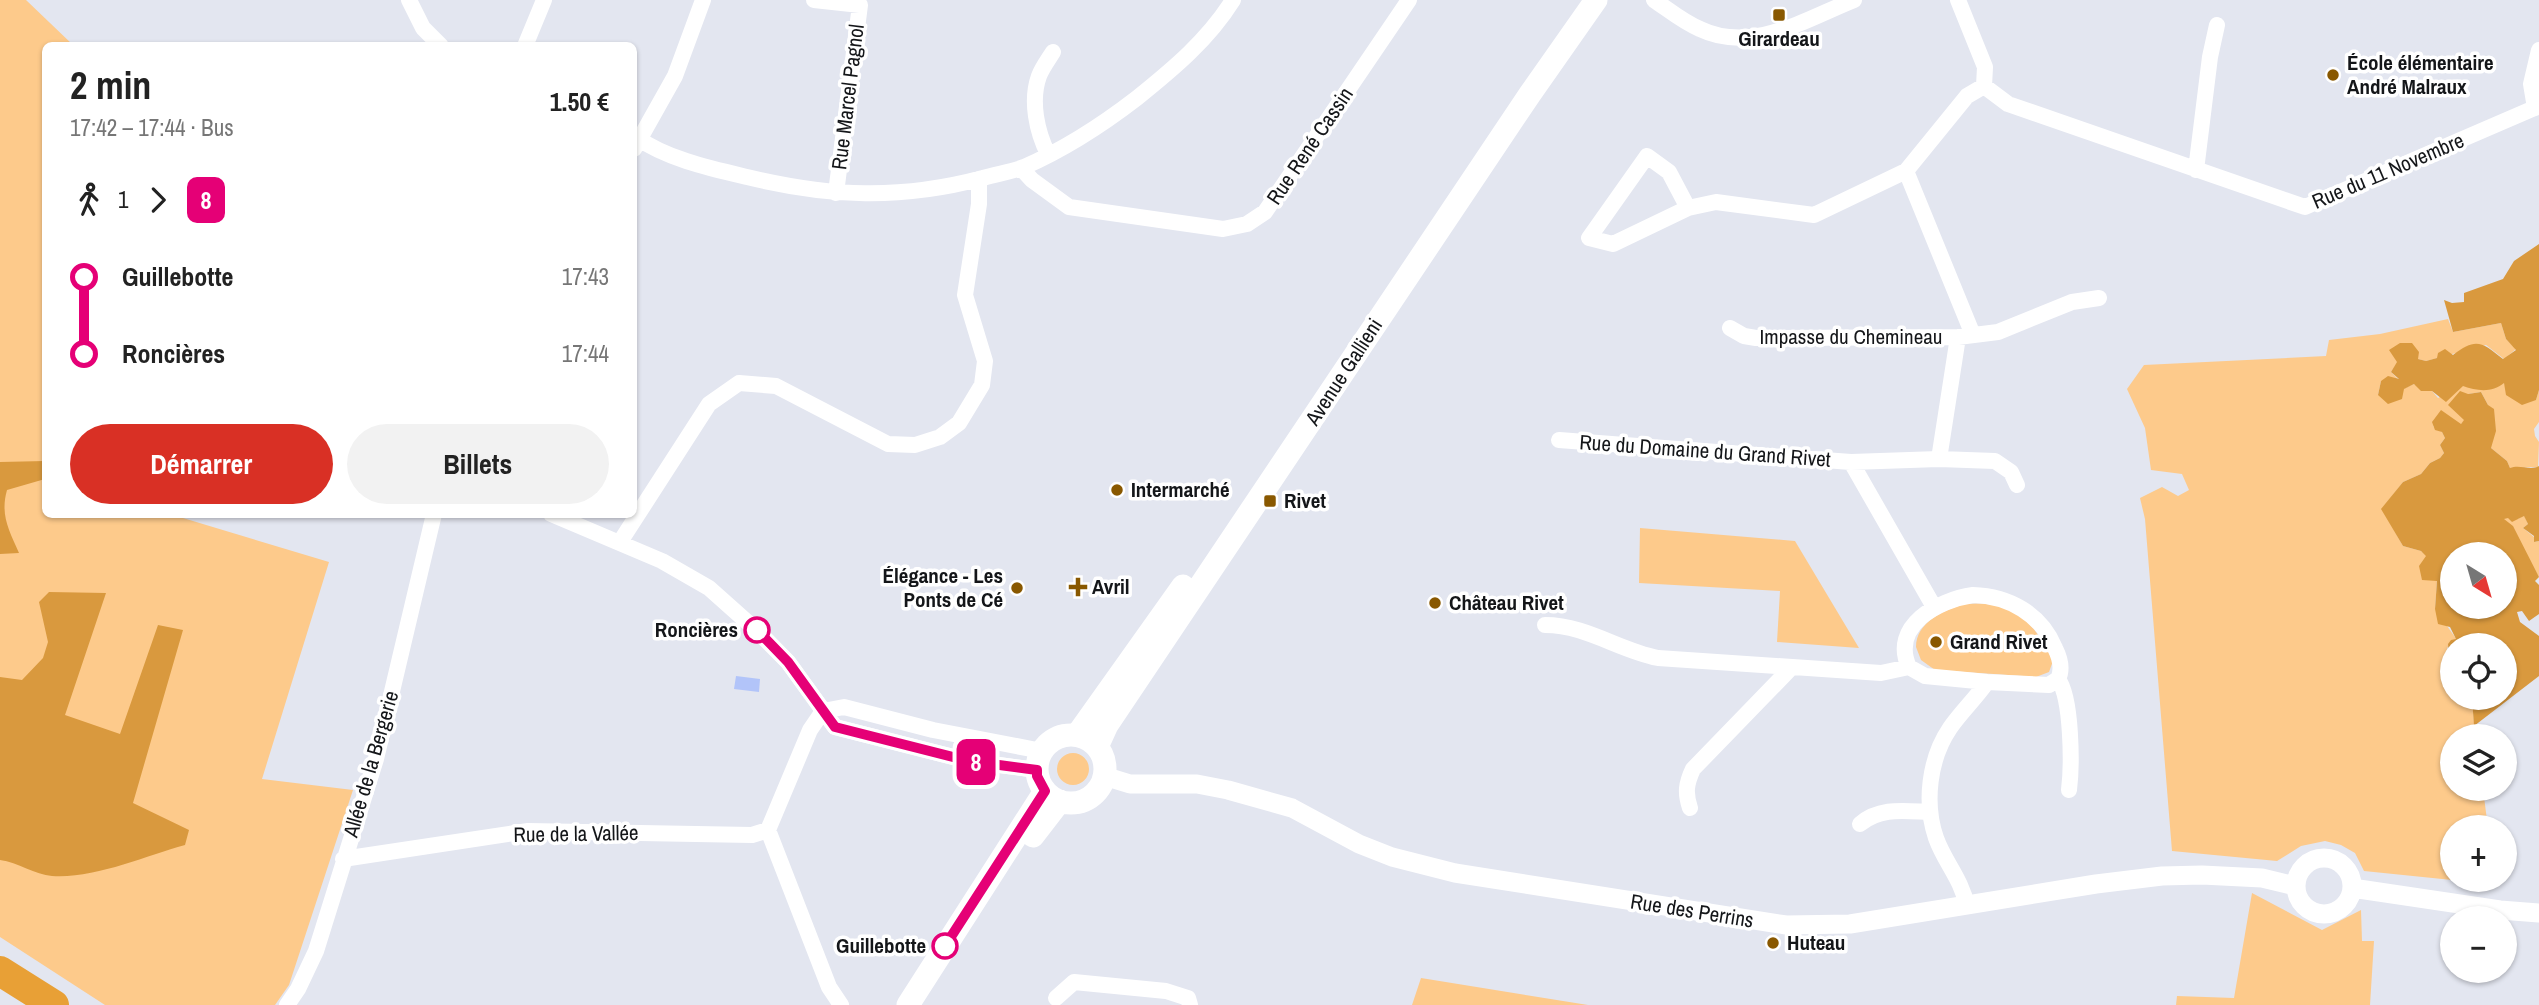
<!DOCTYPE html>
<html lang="fr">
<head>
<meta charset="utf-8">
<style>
	body { margin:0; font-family:"Archivo Narrow",sans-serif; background:#f2f2f2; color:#222; height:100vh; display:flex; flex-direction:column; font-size:26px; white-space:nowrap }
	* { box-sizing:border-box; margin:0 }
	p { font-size:23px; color:#767676 }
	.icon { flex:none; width:38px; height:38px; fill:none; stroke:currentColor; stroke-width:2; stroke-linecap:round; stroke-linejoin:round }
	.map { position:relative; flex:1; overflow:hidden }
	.details { position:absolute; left:42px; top:42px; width:595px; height:476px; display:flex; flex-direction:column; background:#fff; border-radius:10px; box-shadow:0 2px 5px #0004 }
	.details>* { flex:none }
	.badge { padding:0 14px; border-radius:10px; font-size:24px; line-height:46px }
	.needle { width:46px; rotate:143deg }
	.controls { position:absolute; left:2440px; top:542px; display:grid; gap:14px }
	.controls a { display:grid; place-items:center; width:77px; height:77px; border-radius:50%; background:#fff; box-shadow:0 2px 5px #0004; font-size:35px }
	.map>.badge { position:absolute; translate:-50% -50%; box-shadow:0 0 0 4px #fff }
	.legs { display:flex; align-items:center; gap:10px; height:77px; padding:0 28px; font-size:23px }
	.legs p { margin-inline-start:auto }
	.headline { display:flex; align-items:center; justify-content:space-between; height:119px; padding:0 28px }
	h1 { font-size:38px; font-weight:800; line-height:52px }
	.primary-button { display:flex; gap:14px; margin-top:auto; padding:14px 28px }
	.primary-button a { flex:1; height:80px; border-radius:42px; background:#d93025; color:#fff; font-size:28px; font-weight:800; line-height:80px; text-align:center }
	.primary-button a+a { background:#f2f2f2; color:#222 }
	ul { padding:0 28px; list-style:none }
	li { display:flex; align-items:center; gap:24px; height:77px; font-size:26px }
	li i { display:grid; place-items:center; width:10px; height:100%; margin:0 9px; background:currentColor }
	li i::after { content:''; width:18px; height:18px; margin:-9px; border:5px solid; border-radius:50%; background:#fff }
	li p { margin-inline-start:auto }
	li:first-child i { background:linear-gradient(#0000 50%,currentColor 0) }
	li:last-child i { background:linear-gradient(currentColor 50%,#0000 0) }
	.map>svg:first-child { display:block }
</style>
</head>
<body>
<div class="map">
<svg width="2539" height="1005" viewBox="0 0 2539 1005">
	<rect width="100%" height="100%" fill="#e3e6f0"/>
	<path fill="#fdca8b" d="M0,0H26L73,45L46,46V514L173,515L329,562L262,779L353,790L289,985L275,1005H105L0,937Z
		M2448,319L2453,332L2501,323L2506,339L2516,349L2504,359L2486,345L2426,361L2418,359L2397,363L2391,372L2399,380L2381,381L2378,395L2403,389L2414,384L2432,391L2438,398L2463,385L2504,382L2506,389L2536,400L2539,390V422L2534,429L2535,436L2539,442L2538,467L2510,468L2507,461L2491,448L2488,405L2481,392L2468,394L2464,421L2461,424L2433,426L2442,432L2445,438L2440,445L2444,453L2440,458L2430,463L2421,474L2403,482L2382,509L2403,546L2421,551L2427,556L2437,581L2435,609L2457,640L2447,648L2452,660V698H2472L2475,737H2452V789H2483L2488,828H2452V880L2364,871L2355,853L2341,845L2325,841L2301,846L2277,861L2172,851L2145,519L2140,498L2162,487L2178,496L2189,490L2182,474L2151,470L2145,428L2127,389L2144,365L2326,356L2329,340L2380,334Z
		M2524,515L2528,524L2523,528L2534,537V542L2539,541V577L2503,519L2507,517L2518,519Z
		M1640,528L1795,541L1859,648L1777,642L1780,591L1639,583Z
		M1965,604C2014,600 2033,620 2053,661L2049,672L2036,677L1935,670L1921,660L1916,647C1916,622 1944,610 1965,604Z
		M1057 769a16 16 0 1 1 32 0a16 16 0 1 1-32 0Z
		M2252,893L2322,930L2361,910L2362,941H2374L2370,1005H2176L2177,996L2234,998Z
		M1421,978L1588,1005H1412Z"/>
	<path fill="#d9993e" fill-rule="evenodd" d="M2539,244V390L2536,400L2522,405L2506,395L2504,383C2492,393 2477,391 2463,386L2446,402L2432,391H2421L2414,384L2404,389L2402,399L2388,404L2378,395L2381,381L2388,376L2399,379L2391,372L2397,362L2389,350L2400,343H2412L2419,352L2418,359L2426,361L2437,358L2438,353L2445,349L2453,355C2476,337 2482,342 2503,359L2516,350L2506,339L2501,323L2453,332L2444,300L2452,303L2464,302V293L2503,279L2514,261Z
		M2460,391L2468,394L2481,392L2488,405L2494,409L2496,431L2491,448L2507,461L2510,468C2520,464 2530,471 2539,466V541L2534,542V536L2523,528L2528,524L2524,516L2512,522L2508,518L2504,519L2513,526L2539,577L2535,581L2539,585V614L2529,621L2522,611L2517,612L2520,622L2539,636V676L2474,726L2472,698H2504V646H2452V660L2450,659L2448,644L2451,640L2456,639L2450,627L2438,624L2435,609L2437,581L2422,580L2419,566L2426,556L2421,551L2403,546L2381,509L2403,482L2421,474L2430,463L2440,458L2444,453L2440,445L2445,438L2442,432L2435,430L2432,422L2441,410L2461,424L2464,420L2448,405ZM2452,555H2504V607H2452Z
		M45,461V479L7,490C0,515 9,530 19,553L0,554V462Z
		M49,592L106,593L65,715L120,734L158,625L183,630L133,803L189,830L185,845C145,856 94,879 52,876C35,875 18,862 0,860V677L22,680L43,658L48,642L39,602Z"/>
	<path fill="#b2c4f9" d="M736,676L760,679L759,692L734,689Z"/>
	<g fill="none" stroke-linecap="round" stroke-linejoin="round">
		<path stroke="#fff" stroke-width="16" d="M409,0L423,28L441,46
			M814,0L860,5L836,193
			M1654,0C1669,10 1683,22 1700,29C1752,54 1806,19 1854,0
			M1958,0L1985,67L1984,86L2008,104L2305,207L2539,106
			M525,46L544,0
			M2535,108L2531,84L2539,50
			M634,136C667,159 708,168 747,177C830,197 900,200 983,178C996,174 1011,172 1024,167C1065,149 1102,125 1137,98C1173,69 1208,40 1233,0
			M634,149L675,76L703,0
			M1048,154C1037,132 1030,101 1039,76C1042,68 1048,60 1053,52
			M1021,168L1032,180L1069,207L1223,229L1247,224L1265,212L1409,0
			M2196,170L2210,57L2217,25
			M1906,171L1973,335
			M1688,208L1669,172L1647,156L1589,238L1613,244L1688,208L1716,202L1814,215L1906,171L1967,96L1984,86
			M1730,328L1744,336L1756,338L1958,337L1998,332L2072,302L2099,298
			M1559,440L1851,462L1939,459L1995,461L2011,472L2017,485
			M1939,459L1958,337
			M1851,462L1934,607
			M551,514L662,561L709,588L755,629L788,662L835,727L969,761L1037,770
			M620,542L709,404L739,383L776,386L888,444L915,445L940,437L959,423L982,385L985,361L965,295L979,204V179
			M1973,595C2009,596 2041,614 2055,648C2060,658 2063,669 2058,679L2049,685L1987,682L1925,676L1909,667C1890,626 1938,600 1973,595Z
			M1545,625C1586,625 1618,650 1658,658L1881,673L1909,667
			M2058,679C2072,698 2072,766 2069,790
			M823,711L810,730L768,830L829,987L841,1005
			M823,711L844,707L933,730L1042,751
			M1690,808C1685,793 1686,784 1693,769L1791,668
			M1860,824C1880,807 1904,811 1929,812
			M343,859L528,831L752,835L768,830
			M1967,906C1961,878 1945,863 1936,838C1924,803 1929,759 1950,728C1961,712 1976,698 1987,682
			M1056,998L1074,982L1166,991L1188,998L1190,1005
			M287,1005L298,989L316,951L376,759L434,514"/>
		<path stroke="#fff" stroke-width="19" d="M1104,776L1130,784H1197L1228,790L1292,808L1359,844L1392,857L1455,873L1786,925L1850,924L2096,884L2162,876L2202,875L2262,878L2295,886
			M2296 886a28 28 0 1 1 56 0a28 28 0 1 1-56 0Z
			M2352,888L2500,910L2539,913"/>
		<path stroke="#fff" stroke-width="23" d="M1077,735L1183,586
			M1037 769a34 34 0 1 1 68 0a34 34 0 1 1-68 0Z
			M1097,747L1107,725L1530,94L1596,0
			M1033,836L1060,801
			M908,1005L1045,791"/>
		<path stroke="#e8a036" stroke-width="30" d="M0,971L54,1005"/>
	</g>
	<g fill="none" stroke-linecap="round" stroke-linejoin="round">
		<defs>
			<path id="line-1" d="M757,630L788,662L835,727L969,761L1037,770V776L1045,791L945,946"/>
		</defs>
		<use href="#line-1" stroke="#fff" stroke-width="16"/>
		<use href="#line-1" stroke="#e50076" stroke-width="10"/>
	</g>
	<g fill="#895800" stroke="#fff" stroke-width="2.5">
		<rect x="1772" y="8" width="14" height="14" rx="3.5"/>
		<circle cx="2333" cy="75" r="7"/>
		<circle cx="1117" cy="490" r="7"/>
		<rect x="1263" y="494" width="14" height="14" rx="3.5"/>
		<path d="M1074.5 576.5h7v7h7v7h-7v7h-7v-7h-7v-7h7z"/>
		<circle cx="1017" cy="588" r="7"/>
		<circle cx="1435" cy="603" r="7"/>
		<circle cx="1936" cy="642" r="7"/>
		<circle cx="1773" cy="943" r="7"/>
	</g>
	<g fill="#fff" stroke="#e50076" stroke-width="3.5">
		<circle cx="757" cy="630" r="12"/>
		<circle cx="945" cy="946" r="12"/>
	</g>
	<g text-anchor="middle" stroke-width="7" stroke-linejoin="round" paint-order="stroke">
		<g font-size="21" font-weight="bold" fill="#141619" stroke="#fff" text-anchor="start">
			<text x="1779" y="46" text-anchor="middle">Girardeau</text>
			<text x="2347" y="70">École élémentaire<tspan x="2347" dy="24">André Malraux</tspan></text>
			<text x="1131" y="497">Intermarché</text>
			<text x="1284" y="508">Rivet</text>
			<text x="1003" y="583" text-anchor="end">Élégance - Les<tspan x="1003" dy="24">Ponts de Cé</tspan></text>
			<text x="1092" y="594">Avril</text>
			<text x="1449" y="610">Château Rivet</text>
			<text x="1950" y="649">Grand Rivet</text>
			<text x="1787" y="950">Huteau</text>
		</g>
		<g font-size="21" fill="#141619" stroke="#fff">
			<text transform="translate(848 97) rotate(-83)" y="7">Rue Marcel Pagnol</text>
			<text transform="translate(1310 146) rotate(-56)" y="7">Rue René Cassin</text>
			<text transform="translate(2388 171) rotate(-23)" y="7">Rue du 11 Novembre</text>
			<text x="1851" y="344">Impasse du Chemineau</text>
			<text transform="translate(1344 372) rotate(-57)" y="7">Avenue Gallieni</text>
			<text transform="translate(1705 451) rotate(4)" y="7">Rue du Domaine du Grand Rivet</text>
			<text transform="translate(371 764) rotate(-74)" y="7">Allée de la Bergerie</text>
			<text transform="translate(576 834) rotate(-1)" y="7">Rue de la Vallée</text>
			<text transform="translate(1692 911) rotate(9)" y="7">Rue des Perrins</text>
		</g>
		<g font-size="21" font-weight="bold" fill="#141619" stroke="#fff" text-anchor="end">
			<text x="738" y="637">Roncières</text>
			<text x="926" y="953">Guillebotte</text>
		</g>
	</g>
</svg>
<div class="controls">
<a><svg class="needle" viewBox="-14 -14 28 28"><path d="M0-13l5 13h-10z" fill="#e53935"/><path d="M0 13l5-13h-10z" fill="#767676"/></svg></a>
<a><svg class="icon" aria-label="locate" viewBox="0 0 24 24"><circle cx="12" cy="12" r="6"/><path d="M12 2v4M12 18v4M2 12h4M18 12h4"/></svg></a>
<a><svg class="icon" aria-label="layers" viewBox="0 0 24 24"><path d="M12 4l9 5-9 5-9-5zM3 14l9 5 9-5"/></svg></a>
<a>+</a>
<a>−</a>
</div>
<b class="badge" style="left:976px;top:762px;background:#e50076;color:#fff">8</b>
<section class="details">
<div class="headline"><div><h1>2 min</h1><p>17:42 – 17:44 · Bus</p></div><b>1.50 €</b></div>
<div class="legs"><svg class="icon" aria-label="walk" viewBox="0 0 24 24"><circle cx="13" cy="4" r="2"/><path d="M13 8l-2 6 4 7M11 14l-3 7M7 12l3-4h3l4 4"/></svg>1<svg class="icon" aria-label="forward" viewBox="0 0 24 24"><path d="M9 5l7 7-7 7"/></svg><b class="badge" style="background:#e50076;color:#fff">8</b></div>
<ul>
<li><i style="color:#e50076"></i><b>Guillebotte</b><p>17:43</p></li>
<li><i style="color:#e50076"></i><b>Roncières</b><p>17:44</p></li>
</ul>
<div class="primary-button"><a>Démarrer</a><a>Billets</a></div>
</section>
</div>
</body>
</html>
